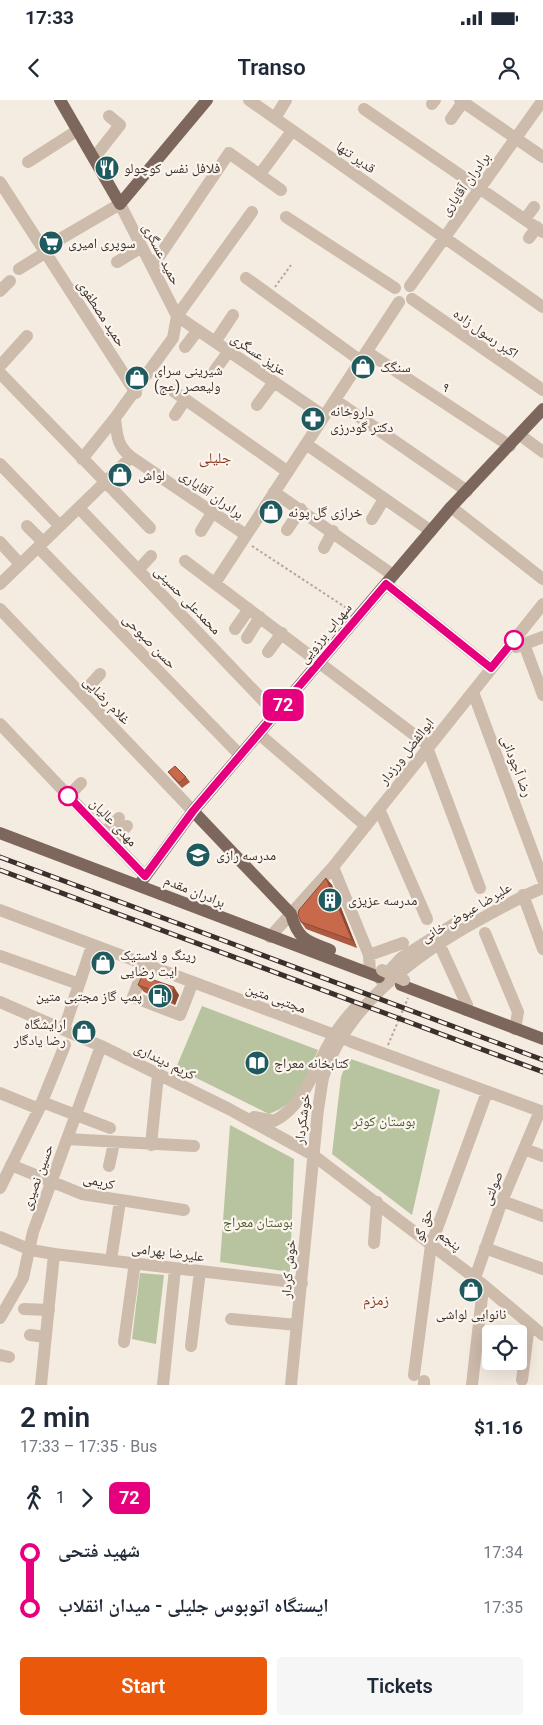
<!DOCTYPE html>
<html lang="en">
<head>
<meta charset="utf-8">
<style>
	body { margin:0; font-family:Roboto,"Noto Naskh Arabic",sans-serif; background:#f6f6f7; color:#1f2937; height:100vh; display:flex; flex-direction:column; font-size:19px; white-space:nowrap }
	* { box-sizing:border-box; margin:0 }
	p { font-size:16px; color:#747a83 }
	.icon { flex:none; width:28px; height:28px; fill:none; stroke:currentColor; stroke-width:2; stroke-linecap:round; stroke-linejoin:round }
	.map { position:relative; height:1285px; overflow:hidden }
	.drawer { display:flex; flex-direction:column; background:#fff; flex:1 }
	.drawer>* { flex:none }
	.badge { padding:0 10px; border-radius:8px; font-size:18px; line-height:32px }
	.controls { position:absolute; left:482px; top:1225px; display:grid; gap:10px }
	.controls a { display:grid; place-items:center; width:45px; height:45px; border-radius:5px; background:#fff; box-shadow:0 5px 20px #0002; font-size:25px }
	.map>.badge { position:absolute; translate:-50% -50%; box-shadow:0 0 0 2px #fff }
	.legs { display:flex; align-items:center; gap:8px; height:55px; padding:0 20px; font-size:16px }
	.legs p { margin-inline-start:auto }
	.head { display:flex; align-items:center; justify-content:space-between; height:85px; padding:0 20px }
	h1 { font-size:28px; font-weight:600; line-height:38px }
	.primary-button { display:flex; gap:10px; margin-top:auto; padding:10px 20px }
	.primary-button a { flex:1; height:58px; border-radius:5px; background:#ea580c; color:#fff; font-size:20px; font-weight:600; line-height:58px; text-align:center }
	.primary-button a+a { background:#f6f6f7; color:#1f2937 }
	ul { padding:0 20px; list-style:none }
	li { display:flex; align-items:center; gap:18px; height:55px; font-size:19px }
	li i { display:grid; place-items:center; width:8px; height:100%; margin:0 6px; background:currentColor }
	li i::after { content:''; width:12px; height:12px; margin:-6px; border:4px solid; border-radius:50%; background:#fff }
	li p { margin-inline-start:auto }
	li:first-child i { background:linear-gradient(#0000 50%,currentColor 0) }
	li:last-child i { background:linear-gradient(currentColor 50%,#0000 0) }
	.status { display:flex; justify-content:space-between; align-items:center; height:35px; padding:0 25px; background:#fff; direction:ltr }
	.status svg { height:14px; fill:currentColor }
	header { display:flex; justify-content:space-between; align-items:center; height:65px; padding:0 20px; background:#fff; font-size:22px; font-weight:600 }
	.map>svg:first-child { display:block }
</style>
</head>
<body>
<div class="status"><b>17:33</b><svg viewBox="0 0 49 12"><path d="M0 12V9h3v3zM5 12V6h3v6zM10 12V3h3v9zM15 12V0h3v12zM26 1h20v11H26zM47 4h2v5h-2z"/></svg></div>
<header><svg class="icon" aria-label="back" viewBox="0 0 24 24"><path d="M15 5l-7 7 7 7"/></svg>Transo<svg class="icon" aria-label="person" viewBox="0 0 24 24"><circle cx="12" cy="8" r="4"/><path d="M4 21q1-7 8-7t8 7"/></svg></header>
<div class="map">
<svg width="543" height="1285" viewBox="0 0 543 1285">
	<rect width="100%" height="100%" fill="#f4ebe1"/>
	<path fill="#b8c4a0" d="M202,906L318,950C305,979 302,1002 269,1014L176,968Z
		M348,958L440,990L412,1115L332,1054L341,977Z
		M230,1025L294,1059L290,1172L220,1162Z
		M140,1173L164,1175L156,1244L132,1239Z"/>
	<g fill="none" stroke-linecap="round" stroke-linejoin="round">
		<path stroke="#b9a596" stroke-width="2" stroke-dasharray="2.5 2.5" stroke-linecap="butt" d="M275,187L291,165
			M252,446L348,509
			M388,945L408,898"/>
		<path stroke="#cdbbac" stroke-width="12" d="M249,0L543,207
			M460,0L543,57
			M432,4L435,0
			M364,9L543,132
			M275,18L286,0
			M451,19L463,2
			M94,58L120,25L109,16
			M28,62L78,30
			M260,74L292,31
			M0,82L136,293
			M252,112L177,216L324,316
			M286,117L395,188
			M525,119L534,107
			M529,138L537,127
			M43,149L120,104L177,216L173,238L115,318C117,335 117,346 131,357L246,435
			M117,162L142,147
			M152,167L229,53L281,90
			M19,169L53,148
			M246,178L361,261
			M410,186L543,0
			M0,191L10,181
			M412,199L543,290
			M215,242L233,215
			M185,247L198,230
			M367,252L510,346
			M0,266L27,236
			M215,270L229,251
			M0,273L150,428
			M172,290L288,372
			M335,300L467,391
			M257,305L274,282
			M175,315L185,300
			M520,335L543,352
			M306,344L431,431
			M82,359L115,318
			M0,364L60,426
			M274,392L393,475
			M451,407L543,479
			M79,408L276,614
			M372,419L384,399
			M27,426L43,442
			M287,430L301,409
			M201,431L212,413
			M0,442L20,464
			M38,447L240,655
			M324,448L333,431
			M185,461L429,646
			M138,470L151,456
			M215,483L399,202
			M0,484L131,357
			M386,484L491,568
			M0,509L193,711
			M235,529L249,509
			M247,538L260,517
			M524,544L543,595
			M516,547L543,537
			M268,552L282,533
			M473,592L543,780
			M82,594L100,574
			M0,624L145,776
			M259,634L366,726
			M428,650L480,788
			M68,696L81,683
			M379,709L427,819
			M104,733L119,718
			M112,742L127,726
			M333,767L369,855L370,873
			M523,795L543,849
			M0,810L332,934
			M485,833L518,912L515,929
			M270,837L333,767L543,504
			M442,850L467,905L466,910
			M369,855L403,843
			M0,856L79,884
			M145,866L133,897L180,915L192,884
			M381,880L401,858L454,824
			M0,902L101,946L229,1009L313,1055L475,1178L543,1235
			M64,929L92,846
			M352,942L543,1012
			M0,993L39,1009
			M42,1002L110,1028
			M254,1017L274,1021C304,1006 314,969 330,942C337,929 346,918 356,907
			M67,1039L194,1046
			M151,1045L158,975
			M524,1049L543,1056
			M11,1065L82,1094L184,1110
			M109,1066L114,1043
			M0,1088L39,1009L65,945
			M502,1101L543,1116
			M0,1137L31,1150L54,1154L302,1183
			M374,1143L377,1102
			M485,1148L543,1169
			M111,1160L120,1101
			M24,1209L49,1210
			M0,1218L23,1178L33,1132L101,946
			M231,1219L297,1225
			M30,1235L46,1237
			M124,1242L135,1162
			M191,1246L200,1171
			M0,1255L9,1257
			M414,1275L431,1145L487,992
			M522,1280L529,1225
			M41,1285L54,1154
			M163,1285L175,1169
			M291,1285L318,1009C320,999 321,988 323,978C346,903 422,850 488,815C507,805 523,795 543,788
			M424,1285V1281
			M472,1285L482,1197L475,1178L502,1101L540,1011"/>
		<path stroke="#7d675c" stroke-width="12" d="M60,0L120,104L207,0
			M193,711L291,814C298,840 307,841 330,850
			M0,733L379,877
			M139,785L193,711L451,407L543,309
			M401,885L543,939"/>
		<defs>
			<path id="rail" d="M0,757L543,960
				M0,770L543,972"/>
		</defs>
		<use href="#rail" stroke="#3b302b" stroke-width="5"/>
		<use href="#rail" stroke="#fbf5ee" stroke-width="3" stroke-dasharray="9" stroke-linecap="butt"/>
		<path stroke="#cdbbac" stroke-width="12" d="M382,870L404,880
			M332,934L352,942"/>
	</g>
	<path fill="#ac5a40" d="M168,672L186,677L190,682L182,688L172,677Z
		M326,778L332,785L357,848L306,829L301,822Z
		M138,885L179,895L175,905L144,892Z"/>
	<path fill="#8c4a34" d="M326,778L332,785L357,848L352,840Z
		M174,887L179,895L175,905L170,897Z"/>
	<path fill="#c8694b" stroke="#8c4a34" d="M175,666L186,677L179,683L168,672Z
		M326,778L352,840L301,822L298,815L299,810Z
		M142,876L174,887L170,897L138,885Z"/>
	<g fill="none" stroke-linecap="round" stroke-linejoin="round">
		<defs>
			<path id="line-1" d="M68,696L145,776L193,711L386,484L491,568L514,540"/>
		</defs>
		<use href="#line-1" stroke="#fff" stroke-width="11"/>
		<use href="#line-1" stroke="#e6007e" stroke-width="8"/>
	</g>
	<defs>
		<symbol id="restaurant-disc" viewBox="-11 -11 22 22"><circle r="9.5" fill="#1f5a5e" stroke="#fbf5ee"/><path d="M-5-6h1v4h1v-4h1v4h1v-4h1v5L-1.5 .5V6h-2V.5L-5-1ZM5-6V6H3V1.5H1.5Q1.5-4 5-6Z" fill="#fff"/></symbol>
		<symbol id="supermarket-disc" viewBox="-11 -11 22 22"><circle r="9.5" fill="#1f5a5e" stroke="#fbf5ee"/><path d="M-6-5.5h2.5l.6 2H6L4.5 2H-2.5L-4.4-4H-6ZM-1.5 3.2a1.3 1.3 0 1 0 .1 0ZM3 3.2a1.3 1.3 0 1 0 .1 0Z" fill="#fff"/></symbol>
		<symbol id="shop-disc" viewBox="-11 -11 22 22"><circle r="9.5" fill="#1f5a5e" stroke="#fbf5ee"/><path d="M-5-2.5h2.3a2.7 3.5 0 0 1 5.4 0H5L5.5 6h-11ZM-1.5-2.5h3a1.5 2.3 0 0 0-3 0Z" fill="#fff"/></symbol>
		<symbol id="pharmacy-disc" viewBox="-11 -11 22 22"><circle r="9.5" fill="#1f5a5e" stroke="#fbf5ee"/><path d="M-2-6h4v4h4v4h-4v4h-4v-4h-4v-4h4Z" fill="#fff"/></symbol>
		<symbol id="school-disc" viewBox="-11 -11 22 22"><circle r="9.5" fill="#1f5a5e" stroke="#fbf5ee"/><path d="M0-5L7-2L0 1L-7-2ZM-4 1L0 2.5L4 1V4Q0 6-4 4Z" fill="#fff"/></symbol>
		<symbol id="building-disc" viewBox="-11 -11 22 22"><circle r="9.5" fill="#1f5a5e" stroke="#fbf5ee"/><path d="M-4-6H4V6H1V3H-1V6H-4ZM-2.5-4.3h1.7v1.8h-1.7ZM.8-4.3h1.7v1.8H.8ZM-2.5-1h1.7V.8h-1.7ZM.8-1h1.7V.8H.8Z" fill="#fff"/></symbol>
		<symbol id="fuel-disc" viewBox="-11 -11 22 22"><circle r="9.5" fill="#1f5a5e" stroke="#fbf5ee"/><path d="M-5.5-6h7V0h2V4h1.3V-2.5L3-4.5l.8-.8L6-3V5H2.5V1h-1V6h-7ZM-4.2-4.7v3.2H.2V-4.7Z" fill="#fff"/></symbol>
		<symbol id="library-disc" viewBox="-11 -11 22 22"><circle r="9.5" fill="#1f5a5e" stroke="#fbf5ee"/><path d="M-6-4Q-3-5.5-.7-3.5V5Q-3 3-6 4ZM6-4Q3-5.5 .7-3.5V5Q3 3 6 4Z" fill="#fff"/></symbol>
	</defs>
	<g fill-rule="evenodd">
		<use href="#restaurant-disc" x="93" y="54" width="28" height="28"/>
		<use href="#supermarket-disc" x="37" y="129" width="28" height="28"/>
		<use href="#shop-disc" x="349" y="253" width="28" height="28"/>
		<use href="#shop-disc" x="123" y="264" width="28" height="28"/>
		<use href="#pharmacy-disc" x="299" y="305" width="28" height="28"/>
		<use href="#shop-disc" x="106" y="361" width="28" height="28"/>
		<use href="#shop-disc" x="257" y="398" width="28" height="28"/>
		<use href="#school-disc" x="184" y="741" width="28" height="28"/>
		<use href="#building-disc" x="316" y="786" width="28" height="28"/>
		<use href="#shop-disc" x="89" y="849" width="28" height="28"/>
		<use href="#fuel-disc" x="146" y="882" width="28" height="28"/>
		<use href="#shop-disc" x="70" y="918" width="28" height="28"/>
		<use href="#library-disc" x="243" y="949" width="28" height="28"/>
		<use href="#shop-disc" x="457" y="1176" width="28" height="28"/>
	</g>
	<g fill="#fff" stroke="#e6007e" stroke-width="2.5">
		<circle cx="514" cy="540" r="9"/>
		<circle cx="68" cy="696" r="9"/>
	</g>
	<g text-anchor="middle" stroke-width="4.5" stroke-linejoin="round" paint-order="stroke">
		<g font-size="14" fill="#3b302b" stroke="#fbf5ee">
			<text transform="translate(356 57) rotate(35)" y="5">قدیر تنها</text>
			<text transform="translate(465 84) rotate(-54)" y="5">برادران آقایاری</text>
			<text transform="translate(162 154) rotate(63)" y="5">حمید عسگری</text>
			<text transform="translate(102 213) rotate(57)" y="5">حمید مصطفوی</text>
			<text transform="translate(486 233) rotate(35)" y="5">اکبر رسول زاده</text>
			<text transform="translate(259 254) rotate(34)" y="5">عزیز عسگری</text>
			<text transform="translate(446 287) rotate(33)" y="5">۹</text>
			<text transform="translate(212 394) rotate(35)" y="5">برادران آقایاری</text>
			<text transform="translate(188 500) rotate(46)" y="5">محمدعلی حسینی</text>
			<text transform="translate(325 533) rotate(-50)" y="5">سهراب برزویی</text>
			<text transform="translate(150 541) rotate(46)" y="5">حسن صبوحی</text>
			<text transform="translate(107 600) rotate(46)" y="5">غلام رضایی</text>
			<text transform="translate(406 651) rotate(-52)" y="5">ابوالفضل ورزدار</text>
			<text transform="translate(517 666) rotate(69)" y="5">رضا آجودانی</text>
			<text transform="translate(114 722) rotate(46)" y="5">مهدی عالیان</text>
			<text transform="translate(195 791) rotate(22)" y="5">برادران مقدم</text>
			<text transform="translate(466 812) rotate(-31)" y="5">علیرضا عیوض خانی</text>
			<text transform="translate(276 898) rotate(20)" y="5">مجتبی متین</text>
			<text transform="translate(165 961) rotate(26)" y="5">کریم دینداری</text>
			<text transform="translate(302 1019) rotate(-83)" y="5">خوشکردار</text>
			<text transform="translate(37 1077) rotate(-70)" y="5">حسین نصیری</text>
			<text transform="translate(99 1081) rotate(13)" y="5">کریمی</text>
			<text transform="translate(492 1088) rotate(-68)" y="5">صولتی</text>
			<text transform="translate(423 1125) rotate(-72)" y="5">حق گو</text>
			<text transform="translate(450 1140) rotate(37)" y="5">پنجم</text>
			<text transform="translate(168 1152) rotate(7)" y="5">علیرضا بهرامی</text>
			<text transform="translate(288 1169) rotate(-85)" y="5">خوش کردار</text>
		</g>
		<g font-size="14" fill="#3b302b" stroke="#fbf5ee" text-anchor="start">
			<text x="124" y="73">فلافل نفس کوچولو</text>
			<text x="68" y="148">سوپری امیری</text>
			<text x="380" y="272">سنگک</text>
			<text x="154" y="275">شیرینی سرای<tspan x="154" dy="16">ولیعصر (عج)</tspan></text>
			<text x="330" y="316">داروخانه<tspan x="330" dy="16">دکتر گودرزی</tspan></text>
			<text x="138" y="380">لواش</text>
			<text x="288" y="417">خرازی گل پونه</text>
			<text x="216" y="760">مدرسه رازی</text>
			<text x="348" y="805">مدرسه عزیزی</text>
			<text x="120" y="860">رینگ و لاستیک<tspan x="120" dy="16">ایت رضایی</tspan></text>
			<text x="142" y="901" text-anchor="end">پمپ گاز مجتبی متین</text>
			<text x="66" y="929" text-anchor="end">ارایشگاه<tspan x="66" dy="16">رضا یادگار</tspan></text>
			<text x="274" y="968">کتابخانه معراج</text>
			<text x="471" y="1219" text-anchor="middle">نانوایی لواشی</text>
		</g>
		<g font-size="14" fill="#4a5a2e" stroke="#fbf5ee">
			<text x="384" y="1026">بوستان کوثر</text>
			<text x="258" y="1127">بوستان معراج</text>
		</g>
		<g font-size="15" fill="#8c3b22" stroke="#fbf5ee">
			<text x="215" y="363">جلیلی</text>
			<text x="376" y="1205">زمزم</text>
		</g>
	</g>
</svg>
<div class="controls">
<a><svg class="icon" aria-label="locate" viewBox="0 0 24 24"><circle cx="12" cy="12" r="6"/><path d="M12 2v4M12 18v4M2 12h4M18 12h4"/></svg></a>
</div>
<b class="badge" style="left:283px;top:605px;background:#e6007e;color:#fff">72</b>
</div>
<section class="drawer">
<div class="head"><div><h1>2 min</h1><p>17:33 – 17:35 · Bus</p></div><b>$1.16</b></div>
<div class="legs"><svg class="icon" aria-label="walk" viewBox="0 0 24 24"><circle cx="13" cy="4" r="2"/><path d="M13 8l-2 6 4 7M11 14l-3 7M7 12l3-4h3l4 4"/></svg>1<svg class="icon" aria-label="forward" viewBox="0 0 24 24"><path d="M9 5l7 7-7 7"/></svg><b class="badge" style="background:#e6007e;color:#fff">72</b></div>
<ul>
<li><i style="color:#e6007e"></i><b>شهید فتحی</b><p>17:34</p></li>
<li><i style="color:#e6007e"></i><b>ایستگاه اتوبوس جلیلی - میدان انقلاب</b><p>17:35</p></li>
</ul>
<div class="primary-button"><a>Start</a><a>Tickets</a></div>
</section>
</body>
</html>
